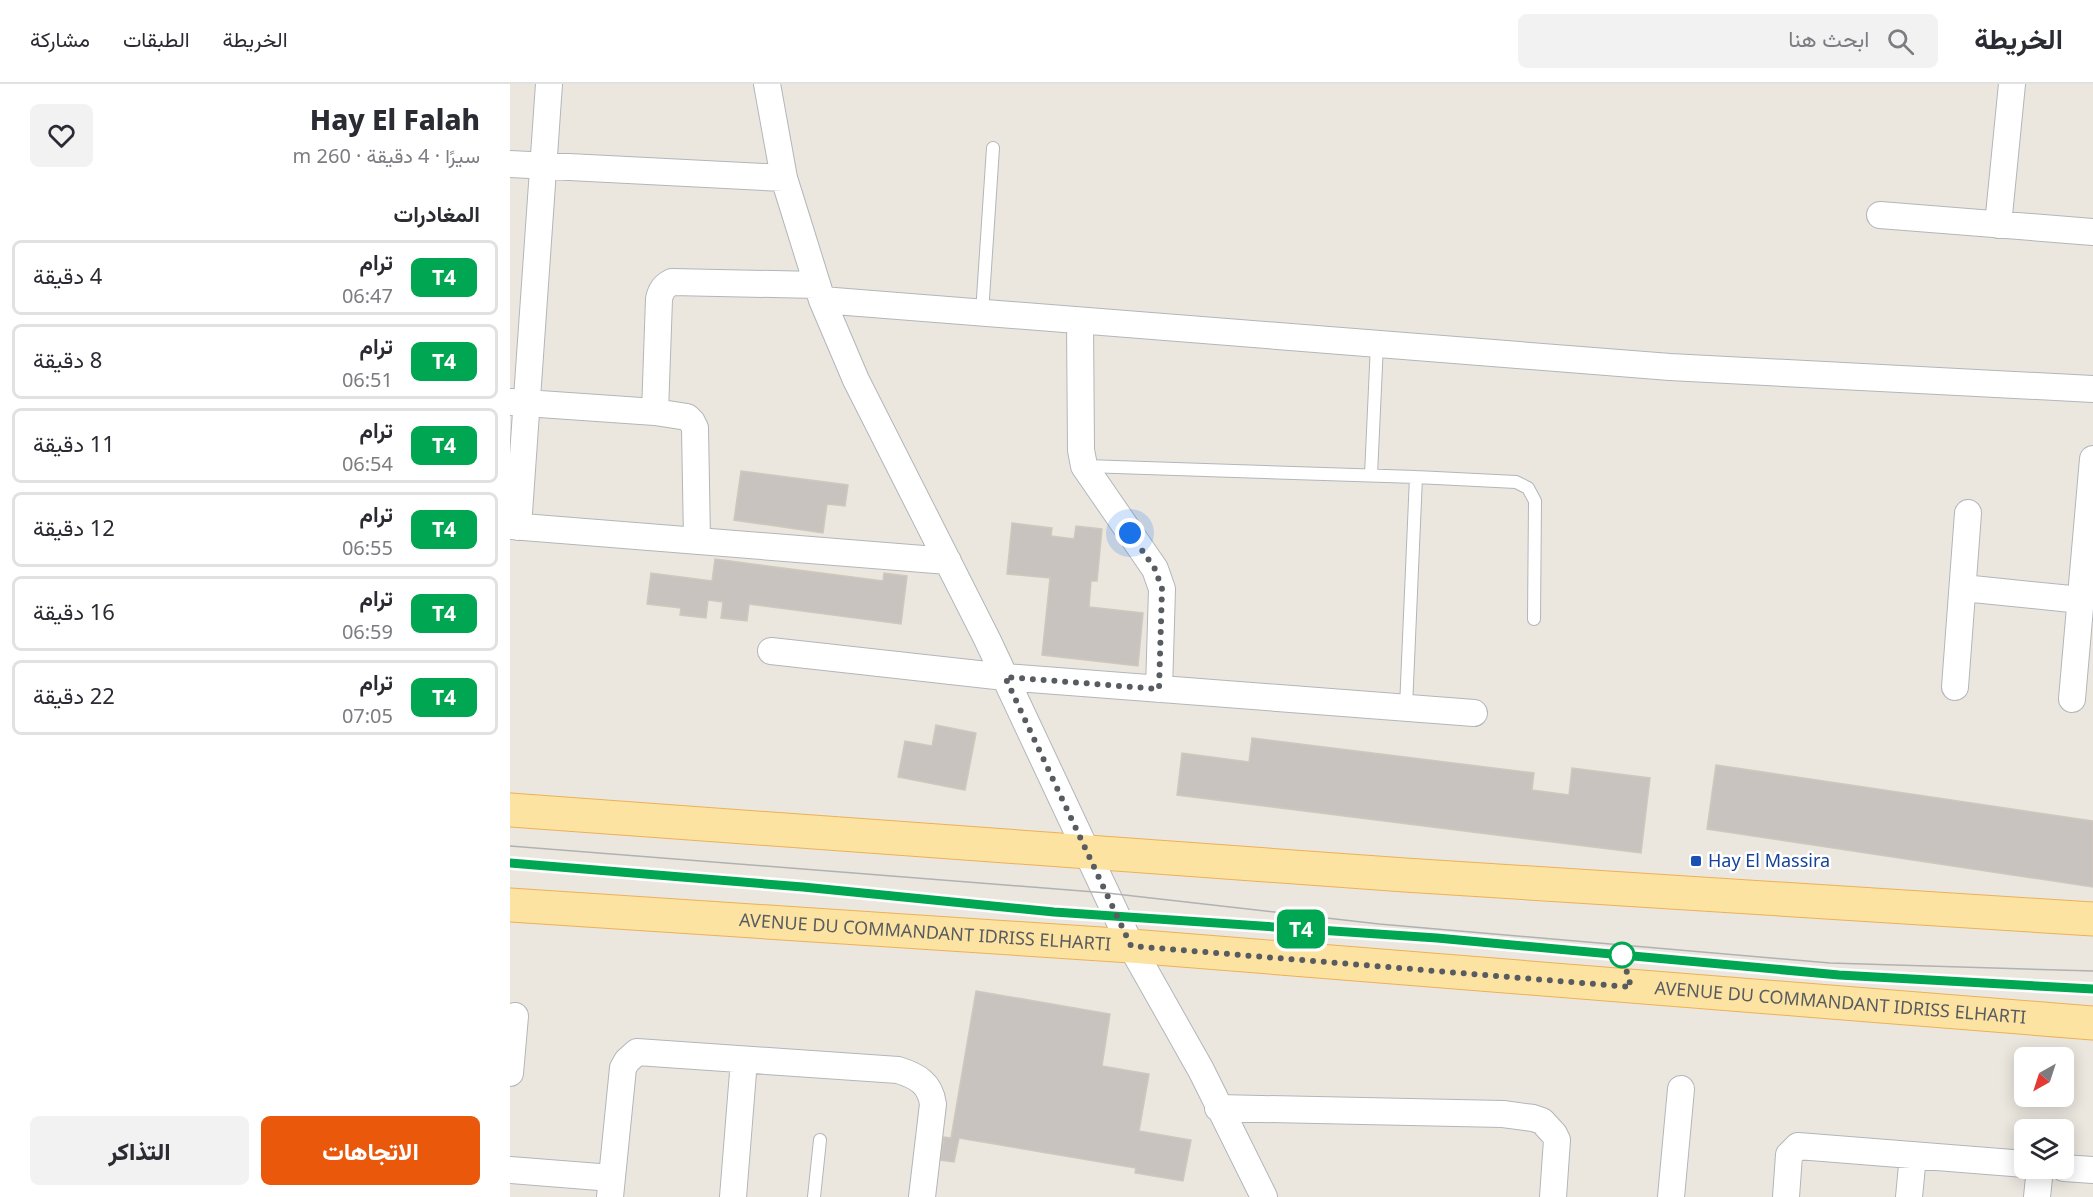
<!DOCTYPE html>
<html lang="ar">
<head>
<meta charset="utf-8">
<style>
	body { margin:0; font-family:"Noto Sans",Vazirmatn,sans-serif; background:#f2f2f3; color:#2b2b33; direction:rtl; height:100vh; display:flex; flex-direction:column; font-size:22px; white-space:nowrap }
	* { box-sizing:border-box; margin:0 }
	p { font-size:20px; color:#7c7c81 }
	.icon { flex:none; width:33px; height:33px; fill:none; stroke:currentColor; stroke-width:2; stroke-linecap:round; stroke-linejoin:round }
	.map { position:relative; flex:1; overflow:hidden; direction:ltr }
	.sheet { display:flex; flex-direction:column; background:#fff; width:510px }
	.sheet>* { flex:none }
	.badge { padding:0 12px; border-radius:9px; font-size:21px; line-height:39px }
	.needle { width:39px; rotate:219deg }
	.controls { position:absolute; left:1504px; top:963px; display:grid; gap:12px }
	.controls a { display:grid; place-items:center; width:60px; height:60px; border-radius:9px; background:#fff; box-shadow:0 3px 15px #0003; font-size:30px }
	.you { position:absolute; width:30px; height:30px; margin:-15px; border:4px solid #fff; border-radius:50%; background:#1a73e8; box-shadow:0 0 0 9px #1a73e833 }
	.map>.badge { position:absolute; translate:-50% -50%; box-shadow:0 0 0 3px #fff }
	h2 { padding:0 30px; font-size:22px; line-height:54px }
	.round { display:grid; place-items:center; flex:none; width:63px; height:63px; border-radius:9px; background:#f2f2f3 }
	.overview { display:flex; align-items:center; justify-content:space-between; height:102px; padding:0 30px }
	h1 { font-size:28px; font-weight:800; line-height:45px }
	.primary-button { display:flex; gap:12px; margin-top:auto; padding:12px 30px }
	.primary-button a { flex:1; height:69px; border-radius:9px; background:#ea580c; color:#fff; font-size:24px; font-weight:800; line-height:69px; text-align:center }
	.primary-button a+a { background:#f2f2f3; color:#2b2b33 }
	ul { padding:0; list-style:none }
	li { display:flex; align-items:center; gap:18px; height:75px; margin:0 12px 9px; padding:0 18px; border:3px solid #e1e1e2; border-radius:9px }
	li div { flex:1 }
	li b { display:block; font-size:22px }
	li em { font-style:normal }
	li .badge { min-width:66px; font-weight:700; text-align:center }
	header { display:flex; align-items:center; gap:36px; box-sizing:border-box; height:84px; padding:0 30px; background:#fff; border-bottom:2px solid #e1e1e2 }
	header strong { font-size:28px }
	nav { display:flex; gap:33px; margin-inline-start:auto; font-size:21px }
	.search { width:420px; height:54px; background:#f2f2f3; display:flex; align-items:center; gap:15px; box-sizing:border-box; padding:0 21px; border-radius:9px; color:#7c7c81; font-size:22px }
	main { display:flex; flex:1; min-height:0 }
	.map>svg:first-child { display:block }
</style>
</head>
<body>
<header>
<strong>الخريطة</strong>
<div class="search"><svg class="icon" aria-label="search" viewBox="0 0 24 24"><circle cx="10" cy="10" r="6"/><path d="M15 15l6 6"/></svg>ابحث هنا</div>
<nav><a>الخريطة</a><a>الطبقات</a><a>مشاركة</a></nav>
</header>
<main>
<div class="map">
<svg width="1583" height="1113" viewBox="0 0 1583 1113">
	<rect width="100%" height="100%" fill="#ebe7df"/>
	<path fill="#c8c3be" stroke="#cfc8be" stroke-width="1.5" d="M231,387L338,401L335,422L317,420L313,449L224,436Z
		M502,439L542,444L541,452L564,455L566,442L592,445L587,497H581L579,523L633,529L628,582L532,571L540,494L497,490Z
		M205,475L373,497L374,489L397,492L391,540L239,520L237,537L211,534L213,518L198,516L196,534L170,531L171,524L137,520L141,489L202,497Z
		M426,641L466,649L455,706L388,693L395,657L422,662Z
		M742,654L1024,689L1022,706L1059,711L1062,684L1140,694L1131,769L667,711L672,669L739,678Z
		M1206,681L1583,737V803L1197,745Z
		M466,907L600,930L592,982L639,990L629,1047L681,1056L673,1097L625,1089L626,1084L449,1054L444,1078L430,1076L434,1053L441,1054Z"/>
	<g fill="none" stroke-linecap="round" stroke-linejoin="round">
		<defs>
			<path id="lane" d="M472,229L483,64
				M576,382L906,393L1006,398L1018,404L1025,417L1024,535
				M861,391L867,260
				M896,623L906,393
				M304,1113L310,1056"/>
			<path id="street" d="M257,0L274,94L312,216L346,296L477,555L621,862L691,986L754,1113
				M0,80L274,94
				M1370,131L1583,148
				M1488,141L1502,0
				M312,216L1160,283L1583,305
				M570,237L571,366L574,382L645,485L652,505L649,605
				M1,318L145,328L177,333L182,338L185,344L187,456
				M145,328L149,215C151,206 154,202 162,198L307,201
				M0,442L438,477
				M8,443L39,0
				M1453,504L1571,516
				M261,567L495,593L964,629
				M1445,603L1458,429
				M1562,615L1583,375
				M0,989L5,932
				M708,1024L993,1030L1023,1034L1032,1037L1044,1050L1047,1056L1043,1113
				M1554,1084L1583,1086
				M0,1086L102,1094
				M100,1113L113,984L117,977L127,968L388,986C407,992 420,999 423,1020L412,1113
				M223,1113L234,976
				M1161,1113L1171,1005
				M1276,1113L1279,1071L1288,1062L1515,1080
				M1399,1113L1403,1071
				M1527,1113L1530,1084"/>
			<g id="primary">
				<path d="M0,726L895,791L1583,835"/>
				<path id="s1" d="M0,821L621,862L1583,939"/>
			</g>
		</defs>
		<use href="#lane" stroke="#b2b6ba" stroke-width="14"/>
		<use href="#street" stroke="#b2b6ba" stroke-width="28"/>
		<use href="#primary" stroke="#edb056" stroke-width="35"/>
		<use href="#lane" stroke="#fff" stroke-width="12"/>
		<use href="#street" stroke="#fff" stroke-width="26"/>
		<use href="#primary" stroke="#fce3a2" stroke-width="33"/>
		<path stroke="#b0b1b1" stroke-width="1.5" d="M0,762L597,809L869,840L1320,879L1583,887
			M0,779L293,803L544,828L915,853
			M957,857L1329,891L1583,905"/>
	</g>
	<g fill="none" stroke-linecap="round" stroke-linejoin="round">
		<defs>
			<path id="line" d="M0,779L293,803L544,828L927,854L1329,891L1583,905"/>
		</defs>
		<use href="#line" stroke="#fff" stroke-width="14"/>
		<use href="#line" stroke="#00a651" stroke-width="9"/>
		<path stroke="#585c60" stroke-width="6" stroke-dasharray="0 10.8" d="M620,449L645,485L652,505L649,605L495,593L621,862L1121,903L1112,871"/>
	</g>
	<rect fill="#1a4fb4" stroke="#fff" stroke-width="2" x="1180" y="771" width="12" height="12" rx="3"/>
	<circle fill="#fff" stroke="#00a651" stroke-width="3" cx="1112" cy="871" r="12"/>
	<g text-anchor="middle" stroke-width="5" stroke-linejoin="round" paint-order="stroke">
		<g font-size="18" fill="#164399" stroke="#fff" text-anchor="start">
			<text x="1198" y="783">Hay El Massira</text>
		</g>
		<g font-size="18" fill="#585c60" stroke="#fff">
			<text dy="6" stroke="none"><textPath href="#s1" startOffset="416">AVENUE DU COMMANDANT IDRISS ELHARTI</textPath></text>
			<text dy="6" stroke="none"><textPath href="#s1" startOffset="1334">AVENUE DU COMMANDANT IDRISS ELHARTI</textPath></text>
		</g>
	</g>
</svg>
<div class="controls">
<a><svg class="needle" viewBox="-14 -14 28 28"><path d="M0-13l5 13h-10z" fill="#e53935"/><path d="M0 13l5-13h-10z" fill="#7c7c81"/></svg></a>
<a><svg class="icon" aria-label="layers" viewBox="0 0 24 24"><path d="M12 4l9 5-9 5-9-5zM3 14l9 5 9-5"/></svg></a>
</div>
<div class="you" style="left:620px;top:449px"></div>
<b class="badge" style="left:791px;top:845px;background:#00a651;color:#fff">T4</b>
</div>
<section class="sheet">
<div class="overview"><div><h1>Hay El Falah</h1><p>سيرًا · 4 دقيقة · 260 m</p></div><a class="round"><svg class="icon" aria-label="heart" viewBox="0 0 24 24"><path d="M12 20l-8-8c-3-5 5-10 8-4 3-6 11-1 8 4z"/></svg></a></div>
<h2>المغادرات</h2>
<ul>
<li><span class="badge" style="background:#00a651;color:#fff">T4</span><div><b>ترام</b><p>06:47</p></div><em>4 دقيقة</em></li>
<li><span class="badge" style="background:#00a651;color:#fff">T4</span><div><b>ترام</b><p>06:51</p></div><em>8 دقيقة</em></li>
<li><span class="badge" style="background:#00a651;color:#fff">T4</span><div><b>ترام</b><p>06:54</p></div><em>11 دقيقة</em></li>
<li><span class="badge" style="background:#00a651;color:#fff">T4</span><div><b>ترام</b><p>06:55</p></div><em>12 دقيقة</em></li>
<li><span class="badge" style="background:#00a651;color:#fff">T4</span><div><b>ترام</b><p>06:59</p></div><em>16 دقيقة</em></li>
<li><span class="badge" style="background:#00a651;color:#fff">T4</span><div><b>ترام</b><p>07:05</p></div><em>22 دقيقة</em></li>
</ul>
<div class="primary-button"><a>الاتجاهات</a><a>التذاكر</a></div>
</section>
</main>
</body>
</html>
